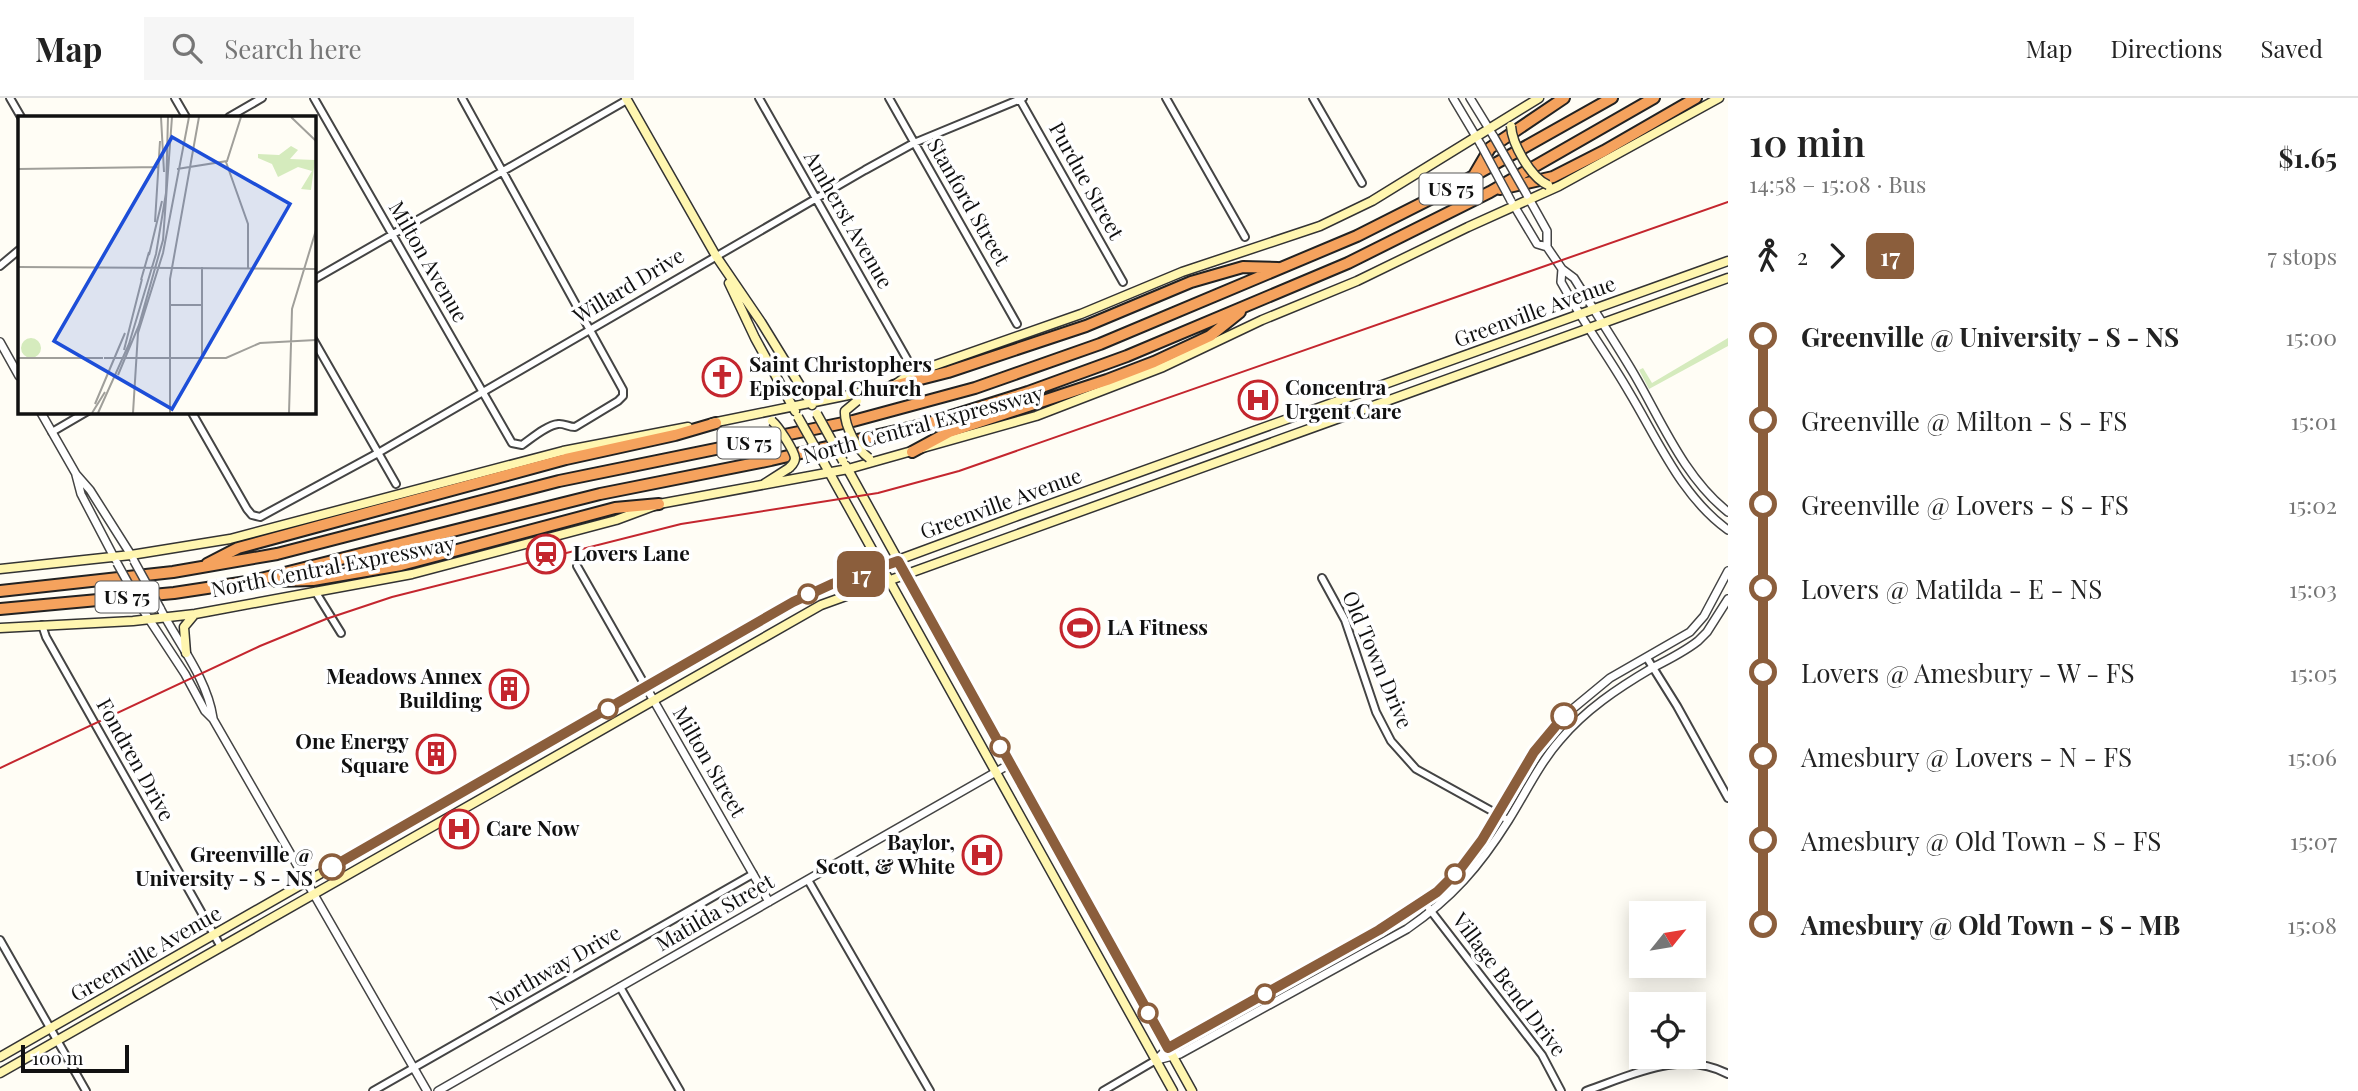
<!DOCTYPE html>
<html lang="en">
<head>
<meta charset="utf-8">
<style>
	body { margin:0; font-family:"Playfair Display",serif; background:#f6f6f6; color:#222; height:100vh; display:flex; flex-direction:column; font-size:26px; white-space:nowrap }
	* { box-sizing:border-box; margin:0 }
	p { font-size:23px; color:#767676 }
	.icon { flex:none; width:38px; height:38px; fill:none; stroke:currentColor; stroke-width:2; stroke-linecap:round; stroke-linejoin:round }
	.map { position:relative; flex:1; overflow:hidden }
	.drawer { display:flex; flex-direction:column; background:#fff; width:630px }
	.drawer>* { flex:none }
	.badge { padding:0 14px; border-radius:10px; font-size:24px; line-height:46px }
	.needle { width:46px; rotate:60deg }
	.controls { position:absolute; left:1629px; top:803px; display:grid; gap:14px }
	.controls a { display:grid; place-items:center; width:77px; height:77px; border-radius:0px; background:#fff; box-shadow:0 4px 18px #0003; font-size:35px }
	.scale { position:absolute; left:21px; bottom:18px; width:108px; box-sizing:border-box; padding-left:7px; border:4px solid #111; border-top:0; font-size:19px; line-height:24px; white-space:nowrap; color:#111; -webkit-text-stroke:5px #fff; paint-order:stroke }
	.map>.badge { position:absolute; translate:-50% -50%; box-shadow:0 0 0 4px #fff }
	.legs { display:flex; align-items:center; gap:10px; height:77px; padding:0 21px; font-size:23px }
	.legs p { margin-inline-start:auto }
	.overview { display:flex; align-items:center; justify-content:space-between; height:119px; padding:0 21px }
	h1 { font-size:38px; font-weight:600; line-height:52px }
	ul { padding:0 21px; list-style:none }
	li { display:flex; align-items:center; gap:24px; height:84px; font-size:26px }
	li i { display:grid; place-items:center; width:10px; height:100%; margin:0 9px; background:currentColor }
	li i::after { content:''; width:18px; height:18px; margin:-9px; border:5px solid; border-radius:50%; background:#fff }
	li p { margin-inline-start:auto }
	li:first-child i { background:linear-gradient(#0000 50%,currentColor 0) }
	li:last-child i { background:linear-gradient(currentColor 50%,#0000 0) }
	header { display:flex; align-items:center; gap:42px; box-sizing:border-box; height:98px; padding:0 35px; background:#fff; border-bottom:2px solid #e0e0e0 }
	header strong { font-size:33px }
	nav { display:flex; gap:38px; margin-inline-start:auto; font-size:24px }
	.search { width:490px; height:63px; background:#f6f6f6; display:flex; align-items:center; gap:18px; box-sizing:border-box; padding:0 24px; border-radius:0px; color:#767676; font-size:26px }
	main { display:flex; flex:1; min-height:0 }
	.map>svg:first-child { display:block }
</style>
</head>
<body>
<header>
<strong>Map</strong>
<div class="search"><svg class="icon" aria-label="search" viewBox="0 0 24 24"><circle cx="10" cy="10" r="6"/><path d="M15 15l6 6"/></svg>Search here</div>
<nav><a>Map</a><a>Directions</a><a>Saved</a></nav>
</header>
<main>
<div class="map">
<svg width="1728" height="993" viewBox="0 0 1728 993">
	<rect width="100%" height="100%" fill="#fffdf5"/>
	<path fill="#d5ebbd" d="M1728,240V248L1649,291L1639,272L1643,270L1652,285Z"/>
	<g fill="none" stroke-linecap="round" stroke-linejoin="round">
		<defs>
			<path id="minor" d="M10,0L21,19
				M175,0L186,19
				M314,0L512,345L522,347C532,340 547,327 558,326C564,325 568,329 575,329L618,303L623,298V292L462,0
				M759,0L907,261
				M889,0L1017,226
				M1019,0L1123,184
				M1166,0L1245,139
				M1313,0L1362,85
				M229,19L262,0
				M0,168L19,152
				M313,182L627,2
				M313,241L396,386
				M191,313L247,411L252,417L260,419L378,355L865,72L914,45L1023,0
				M52,334L88,313
				M577,468L646,589
				M1322,480L1345,522L1376,614L1391,643L1416,671L1508,722
				M315,493L341,535
				M42,527L46,539L221,849
				M1647,560L1677,608L1728,700
				M808,782L930,993
				M1424,804L1542,957L1561,993
				M0,842L86,993
				M620,889L680,993
				M373,993L753,776
				M1103,993L1156,962
				M1586,993C1632,977 1682,951 1728,976"/>
			<path id="tertiary" d="M1453,0L1481,47
				M1470,0L1494,39
				M1528,99L1547,133V149
				M1513,106L1537,146L1547,149L1562,171L1574,180C1594,212 1615,244 1634,276C1662,324 1684,379 1728,414
				M1562,171L1561,184L1569,198C1588,231 1610,261 1629,294C1658,342 1681,398 1728,432
				M0,244L19,278
				M40,313L76,376L90,392L133,460
				M76,377L81,396L115,461
				M160,510C178,545 207,580 213,620
				M143,512L185,576L205,613L213,621L427,993
				M646,589L769,804
				M1156,962L1168,950L1379,833L1437,794L1461,770L1482,742L1534,655L1564,618L1610,580L1690,534L1704,518L1728,473
				M1157,962L1180,956L1407,831C1452,800 1479,769 1508,723C1525,696 1539,666 1560,642C1585,612 1618,590 1652,570C1668,562 1684,554 1698,543L1707,534L1728,501
				M438,993L1010,666"/>
			<path id="secondary" d="M626,0L716,158L761,224L812,307
				M729,185L755,240L795,313
				M712,325L893,288L910,276L1081,216L1182,174L1320,128L1372,103L1539,0
				M824,365L1173,993
				M846,368L1192,993
				M764,386L789,370
				M0,471L131,457L230,441L563,353L688,329
				M0,530L133,523L195,516L412,476L616,422L659,406L848,371L1036,318L1163,269L1262,222L1357,183L1468,129L1559,88L1719,0
				M186,555L184,529L194,517
				M0,959L814,493L1017,418L1728,163
				M0,975L821,507L1728,180"/>
			<path id="motorway" d="M1473,79L1490,50L1564,0
				M1500,91L1553,79L1604,53L1696,0
				M893,288L948,274L1086,228L1191,184L1243,169L1278,170
				M912,354L949,334L1107,282L1154,264L1210,238L1240,214
				M207,466L238,450L566,361L675,337L716,325
				M276,483L313,482L401,467L615,410L659,406
				M0,493L173,474L277,456L559,383L853,323L975,290L1100,246L1357,138L1452,90L1612,0
				M0,511L174,495L253,483L600,396L771,362L926,326L1028,294L1127,258L1348,165L1490,94L1654,0"/>
		</defs>
		<use href="#minor" stroke="#444" stroke-width="10"/>
		<use href="#tertiary" stroke="#444" stroke-width="10"/>
		<use href="#secondary" stroke="#333" stroke-width="11"/>
		<use href="#motorway" stroke="#222" stroke-width="14"/>
		<use href="#minor" stroke="#fff" stroke-width="6"/>
		<use href="#tertiary" stroke="#fff" stroke-width="7"/>
		<use href="#secondary" stroke="#fff6b0" stroke-width="8"/>
		<use href="#motorway" stroke="#f5a25d" stroke-width="10"/>
		<path stroke="#c4262e" stroke-width="2" d="M0,670L260,548L326,521L392,499L681,426L878,395L959,373L1728,104"/>
		<defs>
			<path id="tertiary-bridge" d="M1494,39L1527,97
				M1481,47L1511,103
				M134,463L160,510
				M117,465L143,512"/>
			<path id="secondary-bridge" d="M1511,28C1512,46 1531,80 1548,87
				M857,303L845,313C844,327 857,352 869,360
				M817,316L843,363
				M798,319L824,365
				M772,323C778,328 794,352 795,360C795,365 792,367 789,370"/>
		</defs>
		<use href="#tertiary-bridge" stroke="#444" stroke-width="10" stroke-linecap="butt"/>
		<use href="#secondary-bridge" stroke="#333" stroke-width="11" stroke-linecap="butt"/>
		<use href="#tertiary-bridge" stroke="#fff" stroke-width="7"/>
		<use href="#secondary-bridge" stroke="#fff6b0" stroke-width="8"/>
	</g>
	<g fill="none" stroke-linecap="round" stroke-linejoin="round">
		<defs>
			<path id="line-1" d="M332,769L793,504L832,486L898,463L1168,950L1379,832L1437,794L1461,770L1482,742L1534,654L1564,618"/>
		</defs>
		<use href="#line-1" stroke="#fff" stroke-width="16"/>
		<use href="#line-1" stroke="#8b5e3c" stroke-width="10"/>
	</g>
	<defs>
		<symbol id="church-ring" viewBox="-11 -11 22 22"><circle r="9.5" fill="#fff" stroke="#c4262e" stroke-width="1.5"/><path d="M-1.2-6h2.4v3.5h3.3v2.4h-3.3V6h-2.4V-.1h-3.3v-2.4h3.3Z" fill="#c4262e"/></symbol>
		<symbol id="hospital-ring" viewBox="-11 -11 22 22"><circle r="9.5" fill="#fff" stroke="#c4262e" stroke-width="1.5"/><path d="M-5-5h3v3.5h4V-5h3V5h-3V1.5h-4V5h-3Z" fill="#c4262e"/></symbol>
		<symbol id="station-ring" viewBox="-11 -11 22 22"><circle r="9.5" fill="#fff" stroke="#c4262e" stroke-width="1.5"/><path d="M-3-6H3Q5-6 5-4V2Q5 4 3 4L4.5 6H3L1.5 4h-3L-3 6H-4.5L-3 4Q-5 4-5 2V-4Q-5-6-3-6ZM-3.5-4v3h7v-3ZM-3.5 1v1.5H-2V1ZM2 1v1.5H3.5V1Z" fill="#c4262e"/></symbol>
		<symbol id="stadium-ring" viewBox="-11 -11 22 22"><circle r="9.5" fill="#fff" stroke="#c4262e" stroke-width="1.5"/><path d="M0-5a6.5 5 0 1 0 0 10a6.5 5 0 1 0 0-10ZM-3.5-1.8h7v3.6h-7Z" fill="#c4262e"/></symbol>
		<symbol id="building-ring" viewBox="-11 -11 22 22"><circle r="9.5" fill="#fff" stroke="#c4262e" stroke-width="1.5"/><path d="M-4-6H4V6H1V3H-1V6H-4ZM-2.5-4.3h1.7v1.8h-1.7ZM.8-4.3h1.7v1.8H.8ZM-2.5-1h1.7V.8h-1.7ZM.8-1h1.7V.8H.8Z" fill="#c4262e"/></symbol>
	</defs>
	<g fill-rule="evenodd">
		<use href="#church-ring" x="700" y="257" width="44" height="44"/>
		<use href="#hospital-ring" x="1236" y="280" width="44" height="44"/>
		<use href="#station-ring" x="524" y="434" width="44" height="44"/>
		<use href="#stadium-ring" x="1058" y="508" width="44" height="44"/>
		<use href="#building-ring" x="487" y="569" width="44" height="44"/>
		<use href="#building-ring" x="414" y="634" width="44" height="44"/>
		<use href="#hospital-ring" x="437" y="709" width="44" height="44"/>
		<use href="#hospital-ring" x="960" y="735" width="44" height="44"/>
	</g>
	<g fill="#fff" stroke="#8b5e3c" stroke-width="3.5">
		<circle cx="808" cy="496" r="9"/>
		<circle cx="608" cy="611" r="9"/>
		<circle cx="1564" cy="618" r="12"/>
		<circle cx="1000" cy="649" r="9"/>
		<circle cx="332" cy="769" r="12"/>
		<circle cx="1455" cy="776" r="9"/>
		<circle cx="1265" cy="896" r="9"/>
		<circle cx="1148" cy="915" r="9"/>
	</g>
	<g text-anchor="middle" stroke-width="7" stroke-linejoin="round" paint-order="stroke">
		<g fill="#fff" stroke="#585858" stroke-width="2">
			<rect x="1419.5" y="75.5" width="63" height="31" rx="5"/>
			<rect x="717.5" y="329.5" width="63" height="31" rx="5"/>
			<rect x="95.5" y="483.5" width="63" height="31" rx="5"/>
		</g>
		<g font-size="19" font-weight="bold" fill="#111">
			<text x="1451" y="98">US 75</text>
			<text x="749" y="352">US 75</text>
			<text x="127" y="506">US 75</text>
		</g>
		<g font-size="21" fill="#111" stroke="#fff">
			<text transform="translate(1086 83) rotate(61)" y="7">Purdue Street</text>
			<text transform="translate(968 104) rotate(60)" y="7">Stanford Street</text>
			<text transform="translate(848 122) rotate(60)" y="7">Amherst Avenue</text>
			<text transform="translate(428 164) rotate(60)" y="7">Milton Avenue</text>
			<text transform="translate(629 188) rotate(-31)" y="7">Willard Drive</text>
			<text transform="translate(1535 214) rotate(-20)" y="7">Greenville Avenue</text>
			<text transform="translate(923 327) rotate(-15)" y="7">North Central Expressway</text>
			<text transform="translate(1001 406) rotate(-20)" y="7">Greenville Avenue</text>
			<text transform="translate(333 469) rotate(-11)" y="7">North Central Expressway</text>
			<text transform="translate(1377 562) rotate(67)" y="7">Old Town Drive</text>
			<text transform="translate(135 662) rotate(61)" y="7">Fondren Drive</text>
			<text transform="translate(709 664) rotate(60)" y="7">Milton Street</text>
			<text transform="translate(715 815) rotate(-30)" y="7">Matilda Street</text>
			<text transform="translate(146 856) rotate(-30)" y="7">Greenville Avenue</text>
			<text transform="translate(555 870) rotate(-30)" y="7">Northway Drive</text>
			<text transform="translate(1509 887) rotate(53)" y="7">Village Bend Drive</text>
		</g>
		<g font-size="21" font-weight="bold" fill="#111" stroke="#fff" text-anchor="start">
			<text x="749" y="274">Saint Christophers<tspan x="749" dy="24">Episcopal Church</tspan></text>
			<text x="1285" y="297">Concentra<tspan x="1285" dy="24">Urgent Care</tspan></text>
			<text x="573" y="463">Lovers Lane</text>
			<text x="1107" y="537">LA Fitness</text>
			<text x="482" y="586" text-anchor="end">Meadows Annex<tspan x="482" dy="24">Building</tspan></text>
			<text x="409" y="651" text-anchor="end">One Energy<tspan x="409" dy="24">Square</tspan></text>
			<text x="486" y="738">Care Now</text>
			<text x="955" y="752" text-anchor="end">Baylor,<tspan x="955" dy="24">Scott, &amp; White</tspan></text>
		</g>
		<g font-size="21" font-weight="bold" fill="#111" stroke="#fff" text-anchor="end">
			<text x="313" y="764">Greenville @<tspan x="313" dy="24">University - S - NS</tspan></text>
		</g>
	</g>
	<g transform="translate(18 18)">
		<rect width="298" height="298" fill="#fffdf5"/>
		<path d="M273,30L280,34L272,43L297,44L293,74L283,73L294,55L280,51L260,61L254,48L240,42V38L261,39ZM3 232a10 10 0 1 1 20 0a10 10 0 1 1-20 0Z" fill="#d5ebbd"/>
		<path fill="none" stroke="#a09f9a" stroke-width="2" d="M143,1L146,56M273,1L298,25M208,46L230,108V152M0,53L141,51M159,53L209,45L223,1M137,106L142,25M131,139L144,85M0,151L298,153M123,164L131,136M151,189H184M106,234L124,163M0,242H85M86,242H208L242,227L298,224M184,242V151M100,259L121,209L145,124L154,1M77,288L107,217M74,297L87,276M80,297L111,228L138,138L148,77L150,1M115,297L120,217L145,137L171,1M152,297V163L181,1M271,297L274,193L298,114"/>
		<path fill="#1d4ed8" fill-opacity="0.15" stroke="#1d4ed8" stroke-width="3.5" d="M154,21L272,88L154,293L36,225Z"/>
		<rect width="298" height="298" fill="none" stroke="#111" stroke-width="3.5"/>
	</g>
</svg>
<div class="controls">
<a><svg class="needle" viewBox="-14 -14 28 28"><path d="M0-13l5 13h-10z" fill="#e53935"/><path d="M0 13l5-13h-10z" fill="#767676"/></svg></a>
<a><svg class="icon" aria-label="locate" viewBox="0 0 24 24"><circle cx="12" cy="12" r="6"/><path d="M12 2v4M12 18v4M2 12h4M18 12h4"/></svg></a>
</div>
<div class="scale">100 m</div>
<b class="badge" style="left:861px;top:476px;background:#8b5e3c;color:#fff">17</b>
</div>
<section class="drawer">
<div class="overview"><div><h1>10 min</h1><p>14:58 – 15:08 · Bus</p></div><b>$1.65</b></div>
<div class="legs"><svg class="icon" aria-label="walk" viewBox="0 0 24 24"><circle cx="13" cy="4" r="2"/><path d="M13 8l-2 6 4 7M11 14l-3 7M7 12l3-4h3l4 4"/></svg>2<svg class="icon" aria-label="forward" viewBox="0 0 24 24"><path d="M9 5l7 7-7 7"/></svg><b class="badge" style="background:#8b5e3c;color:#fff">17</b><p>7 stops</p></div>
<ul>
<li><i style="color:#8b5e3c"></i><b>Greenville @ University - S - NS</b><p>15:00</p></li>
<li><i style="color:#8b5e3c"></i><span>Greenville @ Milton - S - FS</span><p>15:01</p></li>
<li><i style="color:#8b5e3c"></i><span>Greenville @ Lovers - S - FS</span><p>15:02</p></li>
<li><i style="color:#8b5e3c"></i><span>Lovers @ Matilda - E - NS</span><p>15:03</p></li>
<li><i style="color:#8b5e3c"></i><span>Lovers @ Amesbury - W - FS</span><p>15:05</p></li>
<li><i style="color:#8b5e3c"></i><span>Amesbury @ Lovers - N - FS</span><p>15:06</p></li>
<li><i style="color:#8b5e3c"></i><span>Amesbury @ Old Town - S - FS</span><p>15:07</p></li>
<li><i style="color:#8b5e3c"></i><b>Amesbury @ Old Town - S - MB</b><p>15:08</p></li>
</ul>
</section>
</main>
</body>
</html>
